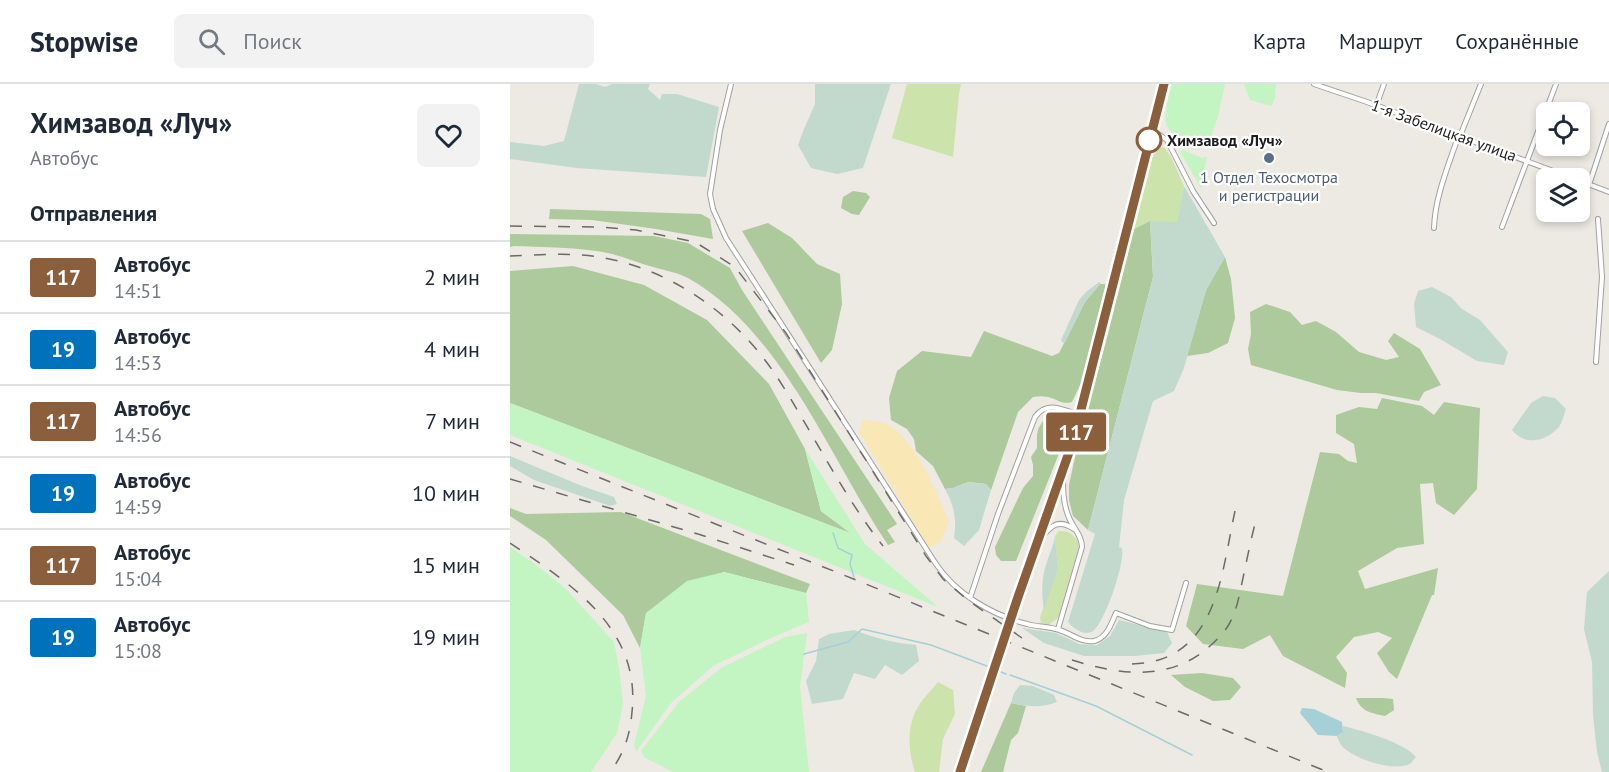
<!DOCTYPE html>
<html lang="ru">
<head>
<meta charset="utf-8">
<style>
	body { margin:0; font-family:"PT Sans",sans-serif; background:#f2f2f3; color:#1f2937; height:100vh; display:flex; flex-direction:column; font-size:22px; white-space:nowrap }
	* { box-sizing:border-box; margin:0 }
	p { font-size:20px; color:#747a83 }
	.icon { flex:none; width:33px; height:33px; fill:none; stroke:currentColor; stroke-width:2; stroke-linecap:round; stroke-linejoin:round }
	.map { position:relative; flex:1; overflow:hidden }
	.drawer { display:flex; flex-direction:column; background:#fff; width:510px }
	.drawer>* { flex:none }
	.badge { padding:0 12px; border-radius:4px; font-size:21px; line-height:39px }
	.controls { position:absolute; left:1026px; top:18px; display:grid; gap:12px }
	.controls a { display:grid; place-items:center; width:54px; height:54px; border-radius:9px; background:#fff; box-shadow:0 3px 9px #0003; font-size:30px }
	.map>.badge { position:absolute; translate:-50% -50%; box-shadow:0 0 0 3px #fff }
	h2 { padding:0 30px; font-size:22px; line-height:54px }
	.round { display:grid; place-items:center; flex:none; width:63px; height:63px; border-radius:9px; background:#f2f2f3 }
	.head { display:flex; align-items:center; justify-content:space-between; height:102px; padding:0 30px }
	h1 { font-size:28px; font-weight:700; line-height:45px }
	ul { padding:0; list-style:none }
	li { display:flex; align-items:center; gap:18px; height:72px; padding:0 30px; border-top:2px solid #e0e1e3 }
	li div { flex:1 }
	li b { display:block; font-size:22px }
	li em { font-style:normal }
	li .badge { min-width:66px; font-weight:700; text-align:center }
	header { display:flex; align-items:center; gap:36px; box-sizing:border-box; height:84px; padding:0 30px; background:#fff; border-bottom:2px solid #e0e1e3 }
	header strong { font-size:28px }
	nav { display:flex; gap:33px; margin-inline-start:auto; font-size:21px }
	.search { width:420px; height:54px; background:#f2f2f3; display:flex; align-items:center; gap:15px; box-sizing:border-box; padding:0 21px; border-radius:9px; color:#747a83; font-size:22px }
	main { display:flex; flex:1; min-height:0 }
	.map>svg:first-child { display:block }
</style>
</head>
<body>
<header>
<strong>Stopwise</strong>
<div class="search"><svg class="icon" aria-label="search" viewBox="0 0 24 24"><circle cx="10" cy="10" r="6"/><path d="M15 15l6 6"/></svg>Поиск</div>
<nav><a>Карта</a><a>Маршрут</a><a>Сохранённые</a></nav>
</header>
<main>
<section class="drawer">
<div class="head"><div><h1>Химзавод «Луч»</h1><p>Автобус</p></div><a class="round"><svg class="icon" aria-label="heart" viewBox="0 0 24 24"><path d="M12 20l-8-8c-3-5 5-10 8-4 3-6 11-1 8 4z"/></svg></a></div>
<h2>Отправления</h2>
<ul>
<li><span class="badge" style="background:#8b5e3c;color:#fff">117</span><div><b>Автобус</b><p>14:51</p></div><em>2 мин</em></li>
<li><span class="badge" style="background:#0072bc;color:#fff">19</span><div><b>Автобус</b><p>14:53</p></div><em>4 мин</em></li>
<li><span class="badge" style="background:#8b5e3c;color:#fff">117</span><div><b>Автобус</b><p>14:56</p></div><em>7 мин</em></li>
<li><span class="badge" style="background:#0072bc;color:#fff">19</span><div><b>Автобус</b><p>14:59</p></div><em>10 мин</em></li>
<li><span class="badge" style="background:#8b5e3c;color:#fff">117</span><div><b>Автобус</b><p>15:04</p></div><em>15 мин</em></li>
<li><span class="badge" style="background:#0072bc;color:#fff">19</span><div><b>Автобус</b><p>15:08</p></div><em>19 мин</em></li>
</ul>
</section>
<div class="map">
<svg width="1099" height="688" viewBox="0 0 1099 688">
	<rect width="100%" height="100%" fill="#ede9e3"/>
	<path fill="#cce4ac" d="M397,0H451L449,10L443,73L382,54Z
		M650,63L655,64L661,73L674,102L667,139L640,137L624,145L642,74Z
		M549,447C558,446 568,452 569,462L550,530L547,535L538,541L531,539L530,533L548,484L545,452Z
		M428,598L443,606L445,630L433,655L429,688H405C400,673 397,653 402,637C405,622 419,609 428,598Z"/>
	<path fill="#acca9b" d="M343,107L356,109L360,113L349,131L342,130L331,124L333,113Z
		M40,125L191,130L200,135L203,155L146,145L82,136L39,135Z
		M640,137L643,193L578,446L563,432L559,416V401L567,364L598,250L624,145Z
		M258,139L282,154L307,180L330,190L332,220L322,266L311,279L232,147Z
		M0,150L144,152L178,159L220,184L232,206L387,440L377,446L385,458L378,461C319,373 273,248 178,194C168,189 154,186 143,183C125,178 105,169 86,167C59,163 31,163 4,162L0,163Z
		M715,173L721,195L725,234L718,259L698,269L677,272L696,206Z
		M63,182L134,201L197,236L259,300L295,365L311,427L343,450L0,319V187Z
		M590,200H595V204L571,299L562,318C552,321 547,315 538,313C533,312 528,312 523,313L508,328L481,406L476,400L458,398L443,404L435,405L423,382L406,367L404,355L397,345L381,336L379,314L387,287L412,267L461,273L474,247L542,272L549,269L575,218Z
		M756,220L780,228L792,241L806,237L826,248L849,268L876,276L889,273L878,257L884,249L910,265L931,301L914,308L909,317L866,309H851L827,306L741,281L738,265L741,250L740,228Z
		M872,314L912,322L924,331L934,318L970,324L967,405L944,431L926,419L923,399L910,400L914,460L887,464L848,487L855,505L928,484L924,511H922L887,595L879,588L867,569L882,554L868,548L844,553L826,573L837,589L835,604L773,572L760,551L733,565L693,560L676,542L687,500L773,512L810,368L829,370L838,377L847,379L844,360L826,349V331L849,323L867,325Z
		M539,328C555,331 560,337 556,352L506,477H491L486,471L485,463L513,404L523,392V381L521,373L527,364C527,355 526,347 531,340C536,332 533,340 535,331Z
		M0,424L16,430L111,428L300,500L296,509L214,488L136,529L130,564L113,531L36,456L0,432Z
		M692,589L723,594L731,603L720,616L703,617L675,603L661,591Z
		M846,614H873L883,615L884,626L875,632C862,629 851,628 846,614Z
		M501,619L516,622L508,649L501,656L493,688H471Z"/>
	<path fill="#c1dacd" d="M69,0H86L95,3L103,0H140L138,5L150,16L152,10H167L209,23L196,93L67,84L0,75V58L34,62L54,57Z
		M305,0H381L353,84L327,90L301,84L288,61L294,45L305,20Z
		M674,102L715,173L696,206L674,284L664,307L643,317L614,416L609,463L612,464C615,479 595,538 583,547C575,553 563,544 558,538L585,450L578,446L643,193L640,137L667,138Z
		M589,198L591,199L590,200L575,218L555,259H553L551,256L569,216L576,208Z
		M922,203L941,213L952,225L970,236L998,268L994,281L967,277L930,255L906,243L904,220L908,207Z
		M1033,312L1045,314L1056,325C1054,330 1052,339 1049,343C1036,357 1016,363 1002,346L1021,319Z
		M0,372L72,402L104,413L107,420L100,422L24,396L0,382Z
		M458,398L476,400L481,406L469,446L454,462L444,454C447,436 444,421 435,405L443,404Z
		M545,452L548,484L534,527C532,512 531,499 535,484C538,473 543,464 545,452Z
		M1099,487V688H1092L1087,668L1083,631L1082,578L1074,545L1077,508Z
		M609,536L657,548L662,559L654,569L624,572H574L534,559L512,544L546,549L569,560L587,561L600,552Z
		M344,546C365,554 384,559 406,561L409,577L392,591L375,581L365,595L344,589L333,615L302,620L296,597L306,577L309,555L319,550Z
		M510,601L523,602L544,611L547,618C531,624 518,623 501,619L504,609Z
		M833,642C851,646 895,659 906,673C905,674 901,679 900,680C883,688 843,675 831,661C830,659 827,654 827,652L833,648Z"/>
	<path fill="#f9e7b5" d="M353,336C360,337 369,337 376,340C406,355 425,407 439,437L431,458L419,464L349,348Z"/>
	<path fill="#c3f5c3" d="M662,0H715L708,32L703,46L699,63C653,49 649,48 662,0Z
		M734,0H766L765,14L761,22L740,16Z
		M673,66L692,74L697,72L691,104L670,68Z
		M0,319L340,449L311,427L295,365L355,460L428,523L0,351Z
		M0,463L25,480L55,504L104,558L109,584L113,620L107,649L81,688H0Z
		M214,488L296,509L299,538L263,553L203,582L161,619L126,668L124,661L136,612L130,564L136,529L177,497Z
		M297,549L290,603L299,688H163L134,673L131,667L169,618L211,584L275,553Z"/>
	<path fill="#a6d0d8" d="M792,624L804,625L832,638L833,648L827,652L808,651L790,629Z"/>
	<g fill="none" stroke-linecap="round" stroke-linejoin="round">
		<path stroke="#a6d0d8" stroke-width="1.5" d="M323,449L328,464L342,471L340,480L344,493
			M294,570L338,558L352,545L421,561L482,584
			M486,586L496,590
			M500,591L586,622L682,671"/>
		<defs>
			<path id="minor" d="M221,0L210,46L200,110L203,125L216,154L426,480C446,510 482,531 517,540C527,543 539,542 549,546C561,549 570,559 584,557C597,554 601,540 606,529L640,542L662,546L676,499
				M804,0L857,18L1062,94
				M866,22L874,0
				M642,46L657,56L683,107L704,139
				M1070,97L1099,108
				M1079,101L1099,40
				M992,143L1046,0
				M924,144C925,114 937,85 947,56L950,52L971,0
				M1086,278L1092,193L1088,135
				M530,455C541,442 548,434 564,445
				M460,514L488,430L525,333C537,316 553,326 570,331
				M548,545L572,463C572,451 562,443 558,431C553,418 553,405 553,392"/>
			<path id="trunk" d="M509,513L563,357L654,0
				M450,688L478,604"/>
		</defs>
		<use href="#minor" stroke="#a1a1a1" stroke-width="6"/>
		<use href="#trunk" stroke="#cb3070" stroke-width="8"/>
		<use href="#minor" stroke="#fff" stroke-width="4"/>
		<use href="#trunk" stroke="#eaaea2" stroke-width="6"/>
		<path stroke="#6b6b6b" stroke-width="1.5" stroke-dasharray="12 12" stroke-linecap="butt" d="M0,142L90,143L126,146L185,158L225,183L276,249L416,472L433,495L459,517L512,554
			M0,172C30,171 66,168 95,174C167,188 230,235 269,296C304,351 332,410 373,462
			M0,358L346,496L818,688
			M0,395L188,450L284,481
			M0,459C61,500 131,544 122,628C120,651 114,670 100,688
			M562,576C609,591 660,598 700,562C708,555 718,545 722,534C728,522 730,507 733,494C737,475 741,455 746,436
			M622,580C707,578 711,491 725,427"/>
		<defs>
			<path id="trunk-bridge" d="M478,604L509,513"/>
		</defs>
		<use href="#trunk-bridge" stroke="#cb3070" stroke-width="8" stroke-linecap="butt"/>
		<use href="#trunk-bridge" stroke="#eaaea2" stroke-width="6"/>
	</g>
	<g fill="none" stroke-linecap="round" stroke-linejoin="round">
		<defs>
			<path id="line" d="M450,688L508,513L563,357L654,0"/>
		</defs>
		<use href="#line" stroke="#fff" stroke-width="14"/>
		<use href="#line" stroke="#8b5e3c" stroke-width="9"/>
	</g>
	<circle fill="#fff" stroke="#8b5e3c" stroke-width="3" cx="639" cy="56" r="12"/>
	<circle fill="#5c6f8a" stroke="#fff" stroke-width="2" cx="759" cy="74" r="6"/>
	<g text-anchor="middle" stroke-width="4.5" stroke-linejoin="round" paint-order="stroke">
		<g font-size="16" fill="#1d1d1d" stroke="#fff">
			<text transform="translate(934 46) rotate(20)" y="6">1-я Забелицкая улица</text>
		</g>
		<g font-size="16" font-weight="bold" fill="#1d1d1d" stroke="#fff" text-anchor="start">
			<text x="657" y="62">Химзавод «Луч»</text>
		</g>
		<g font-size="16" fill="#4e5e75" stroke="#fff">
			<text x="759" y="99">1 Отдел Техосмотра<tspan x="759" dy="18">и регистрации</tspan></text>
		</g>
	</g>
</svg>
<div class="controls">
<a><svg class="icon" aria-label="locate" viewBox="0 0 24 24"><circle cx="12" cy="12" r="6"/><path d="M12 2v4M12 18v4M2 12h4M18 12h4"/></svg></a>
<a><svg class="icon" aria-label="layers" viewBox="0 0 24 24"><path d="M12 4l9 5-9 5-9-5zM3 14l9 5 9-5"/></svg></a>
</div>
<b class="badge" style="left:566px;top:348px;background:#8b5e3c;color:#fff">117</b>
</div>
</main>
</body>
</html>
